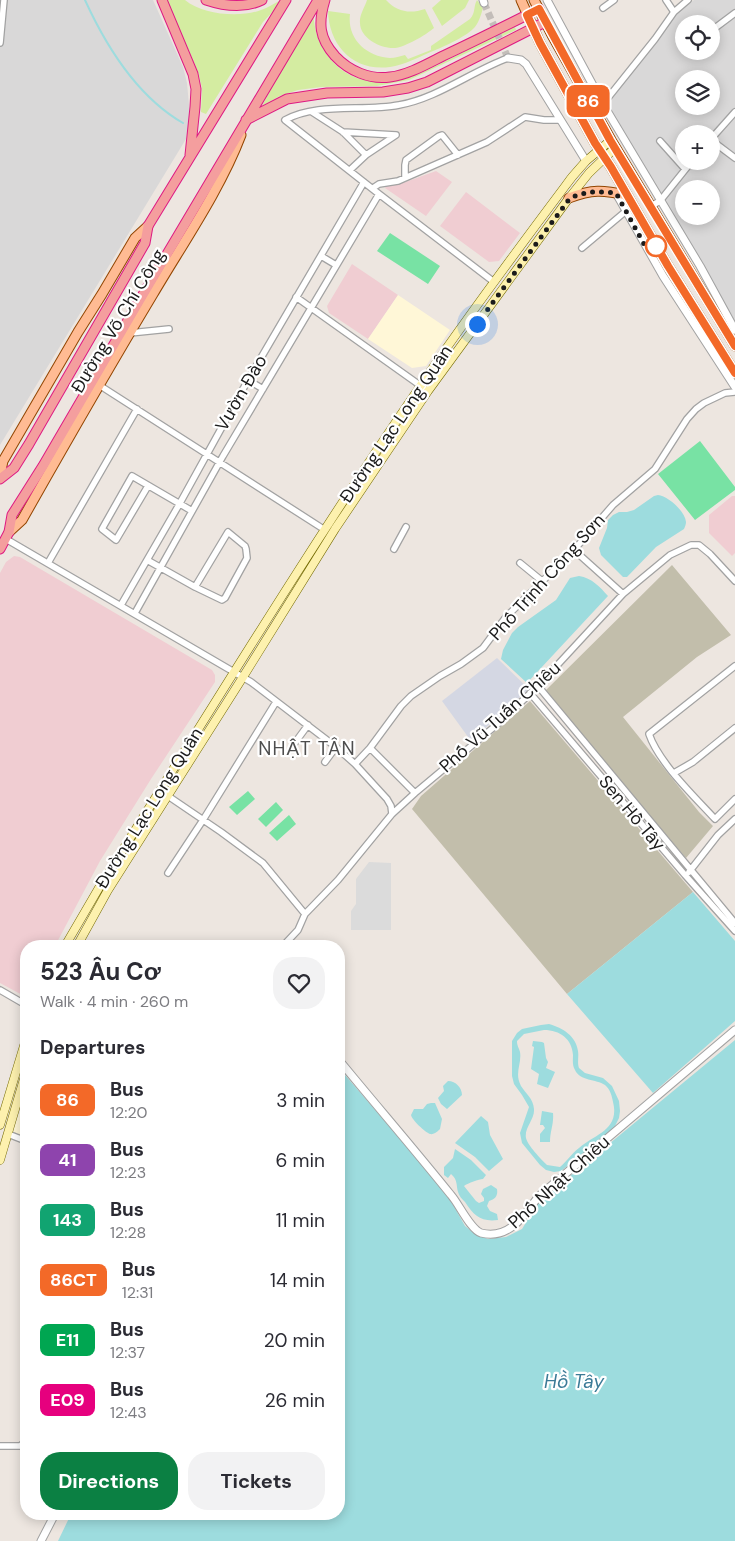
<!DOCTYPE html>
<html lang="en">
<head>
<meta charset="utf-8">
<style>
	body { margin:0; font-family:"DM Sans",sans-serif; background:#f2f2f3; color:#2b2b33; height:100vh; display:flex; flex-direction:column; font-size:19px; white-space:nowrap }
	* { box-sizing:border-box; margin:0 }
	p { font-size:16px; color:#7c7c81 }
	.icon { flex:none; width:28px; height:28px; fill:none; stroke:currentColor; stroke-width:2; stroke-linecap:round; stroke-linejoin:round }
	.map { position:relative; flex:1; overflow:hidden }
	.panel { position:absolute; left:20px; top:940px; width:325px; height:580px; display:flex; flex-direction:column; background:#fff; border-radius:20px; box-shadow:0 2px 12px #0003 }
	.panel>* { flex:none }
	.badge { padding:0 10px; border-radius:8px; font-size:18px; line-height:32px }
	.controls { position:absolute; left:675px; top:15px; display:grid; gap:10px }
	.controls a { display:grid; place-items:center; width:45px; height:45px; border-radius:50%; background:#fff; box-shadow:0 2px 12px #0003; font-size:25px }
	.you { position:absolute; width:25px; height:25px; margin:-12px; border:4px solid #fff; border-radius:50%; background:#1a73e8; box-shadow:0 0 0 8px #1a73e833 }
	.map>.badge { position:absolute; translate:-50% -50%; box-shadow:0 0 0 2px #fff }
	h2 { padding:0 20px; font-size:19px; line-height:45px }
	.round { display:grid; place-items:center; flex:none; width:52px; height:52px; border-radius:20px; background:#f2f2f3 }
	.summary { display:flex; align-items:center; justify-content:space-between; height:85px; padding:0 20px }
	h1 { font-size:24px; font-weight:700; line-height:38px }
	.button { display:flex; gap:10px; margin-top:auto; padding:10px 20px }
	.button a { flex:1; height:58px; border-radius:20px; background:#0b8043; color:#fff; font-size:20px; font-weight:700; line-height:58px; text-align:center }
	.button a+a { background:#f2f2f3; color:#2b2b33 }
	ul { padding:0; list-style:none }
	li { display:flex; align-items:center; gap:15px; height:60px; padding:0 20px }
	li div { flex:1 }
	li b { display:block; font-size:19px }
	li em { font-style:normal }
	li .badge { min-width:55px; font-weight:700; text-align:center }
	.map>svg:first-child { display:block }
</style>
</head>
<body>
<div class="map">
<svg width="735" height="1541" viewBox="0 0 735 1541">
	<rect width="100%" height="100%" fill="#ede6e0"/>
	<path fill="#d9d8d8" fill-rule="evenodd" d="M0,0H153L183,67L187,83L190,116L186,139L0,445Z
		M694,0H735V323L605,108L676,14ZM684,24H711V51H684ZM684,79H711V106H684ZM684,134H711V161H684ZM684,189H711V216H684Z"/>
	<path fill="#f0cdd2" d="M436,171L452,182L426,216L385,188L386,186L400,184Z
		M466,192L520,233L499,261L489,262L440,226Z
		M352,264L398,295L368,339L329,313L327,306Z
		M732,496H735V553L732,556L709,533V515Z
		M14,556L20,557L212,670L215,675V682L151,779L100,861L55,946H26V997L0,983V573L6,562Z"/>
	<path fill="#fff7d7" d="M398,295L450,330L426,366L412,368L368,339Z
		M26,1095V1139L12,1133Z"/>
	<path fill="#c2beab" d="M672,565L731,635L697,657L623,717L699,812L713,826L686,858L543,693Z
		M530,701L693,892L567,994L412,809L421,796Z"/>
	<path fill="#d4eca1" d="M167,0H185C203,15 240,18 261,10C267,8 273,4 279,1L281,3L263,22L206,114L201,112L202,88L198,72Z
		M367,0H386C397,12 410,14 425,9L434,28C426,35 405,47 395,48C381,49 360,38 360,23C359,15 365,7 367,0Z
		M441,0H469L465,8L442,26L432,8Z
		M477,0L483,8C481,15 478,25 473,29C465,37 443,47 433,51C419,57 404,65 390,67C353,72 329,45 328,11L350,14C347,38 365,56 390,58C395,58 400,56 405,55L408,59L431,50V46L470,19C476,12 473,7 477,0Z
		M313,10C314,32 320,50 336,65C349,78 371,84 389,82C410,80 431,68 450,59C471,48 493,37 515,27L516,30L409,80L377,86L321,87L298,90L280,96L262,106Z"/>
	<path fill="#78e2a4" d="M390,233L440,266L428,284L377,251Z
		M700,441L735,487V490L695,520L658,474Z
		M248,791L255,799L237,815L229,807Z
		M276,802L283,810L266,827L258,819Z
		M289,815L296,824L277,841L269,833Z"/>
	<path fill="#dbdbdb" d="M369,862L391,863V930H351V911L356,904V879Z"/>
	<path fill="#d4d7e3" d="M497,658L529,689L471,741L442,701Z"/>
	<path fill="#9ddcde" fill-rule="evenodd" d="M658,495C668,496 685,511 686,522C686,524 685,527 684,529L656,547L627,577H623L601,555L599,548L607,528L608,520L613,515L619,512H627L634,510L654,496Z
		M579,576C592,578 600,587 608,596L527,683L501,659L503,650L512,633L518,627L556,600L570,578Z
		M693,892L735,941V1021L653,1093L567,994Z
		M549,1024C563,1028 576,1036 578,1051C579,1057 577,1062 579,1068L585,1073L603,1078L612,1086L619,1101L620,1111L619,1118L613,1130L561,1171L554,1172L546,1170L540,1165L522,1143L520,1133L529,1107L522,1095L514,1084L512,1076V1041L517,1033L522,1029L541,1025ZM544,1030C560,1030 572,1039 573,1055C573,1060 572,1065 575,1070C580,1081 596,1079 605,1085C610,1089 612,1096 613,1102C620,1130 595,1134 579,1148C572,1153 567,1161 560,1167L547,1165C541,1159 528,1146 526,1138C524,1128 535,1119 534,1109C533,1098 526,1094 521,1086C514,1073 522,1064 520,1052C519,1048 517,1046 517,1041L524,1034Z
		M735,1040V1541H58L71,1514H339V1068L446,1192L465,1226L475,1234L488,1239L506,1237L522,1229L530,1216L535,1205Z
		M533,1041L542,1042L544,1043L546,1058L548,1062L546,1068L555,1072L548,1088L537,1084L539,1074L531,1069L534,1047L532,1046Z
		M448,1081C456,1081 462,1088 462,1095L447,1109L441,1104L438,1098L444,1091L443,1086Z
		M431,1103H435L442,1119L440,1129C438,1131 434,1135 430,1134C425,1132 412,1120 411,1115L414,1109H423L427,1104Z
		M542,1111L553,1113C554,1124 550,1131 550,1142H540V1134L545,1128L543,1125H540Z
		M481,1116L488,1122L490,1135L503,1159L489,1171L475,1157L455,1143Z
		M455,1149L471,1160L486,1175L483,1179C479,1179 468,1183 464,1186L476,1201L479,1203L484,1201V1198L481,1194L483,1189L491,1185L497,1189C498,1195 496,1199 489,1201L487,1206L490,1211L497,1214L498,1220C481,1222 474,1216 465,1202C462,1199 459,1196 458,1192C456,1185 458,1180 451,1174L448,1178L444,1175V1167L453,1158Z"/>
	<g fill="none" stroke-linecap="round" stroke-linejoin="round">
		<path stroke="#9ddcde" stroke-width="2" d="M85,0C106,46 138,97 183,123"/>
		<path stroke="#c3bdb9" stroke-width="7" stroke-dasharray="7 3.5" stroke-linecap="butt" d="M484,3L508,58"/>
		<defs>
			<path id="minor" d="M666,0L674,12
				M603,8L614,0
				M711,31L735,13
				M0,43L4,0
				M603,104L655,39L674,12L688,0
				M312,112L343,132L366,155L350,170
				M689,131L691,134
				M343,132L396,135L366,155
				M711,139L735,112
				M711,140L735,158
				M660,141L685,169
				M405,178V165L406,160L439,136L442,135L458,155
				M373,188L379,184L398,181L487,142L525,117L544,120H560
				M651,206L660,201L692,161
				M582,248L626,211
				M321,256L336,265
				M494,282L379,194L285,120C317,102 363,112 399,105C438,98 470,72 508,58
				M296,297L428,391
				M130,333L169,329
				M248,380L263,389
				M99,385L325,530
				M148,486L116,540L102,529L132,476L192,511
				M6,539L251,682L336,747L355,764L387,799L391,806L392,814
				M394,549L406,527
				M574,550L623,594
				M147,560L195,587L222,600L225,598L247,558L246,549L245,546L228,532L195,587
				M48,563L137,409
				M520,563L542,581
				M121,605L180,503L248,380L364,182
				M135,613L223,456L379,194
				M735,666L649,734C659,763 694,796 715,819L735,799
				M538,686L735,923
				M530,693L685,875L735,931
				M294,744L308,725
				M370,748L415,793
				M325,762L336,747
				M355,764L370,748L401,706L411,696L440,676L461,664L483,648L506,617L574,550L613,505L655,469L687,419L696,409L704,403L725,393L735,392
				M674,773L693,762L735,728
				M168,796L221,832L263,863L305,914
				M689,872L718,835L735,819
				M168,873L203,820L276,702
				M283,946L298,930L305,914L338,880L392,814L415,793L500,722L538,686L623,594L670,555L691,545H699L710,554L735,581
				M0,990L26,1005
				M8,1134L26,1141
				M0,1446H20L26,1441"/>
			<path id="tertiary" d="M483,0L484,3
				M547,0L603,104L700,266L735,330
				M508,58L521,60L526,64L586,161
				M616,193L663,276L735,387
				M339,1060C376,1105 414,1149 451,1195C459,1204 470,1229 481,1233C509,1240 524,1216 538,1197L735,1030
				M41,1541L55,1514"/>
			<path id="secondary" d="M65,946L100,886C206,718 309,548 421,385C469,314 521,245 572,177L586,161L611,140
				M77,946L108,890L243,677L335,529L428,391L569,198L589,173L615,148
				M0,1125L26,1039
				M0,1160L26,1072"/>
			<path id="primary" d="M521,0L540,43L595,143L611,167L668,266L735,373
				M534,0L552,35L611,140L735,346
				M569,198C592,189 603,190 627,195
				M0,475L3,461L78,332L102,294L135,238L148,226
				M9,532L22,520C65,444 108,369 153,294C183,243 220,190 241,135"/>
			<path id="trunk" d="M162,0L193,74L196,89L195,107L190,155
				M206,0C224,6 244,9 262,0
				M325,0C318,23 319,38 335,56C349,71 370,80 390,77C408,75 427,64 443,56C475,41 507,25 539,9
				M246,120L287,99L327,93L383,92L408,88L427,82L545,22
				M0,479L14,468L29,444L145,243L148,226L286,0
				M0,549L9,532L12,515L43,466L141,298L318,0"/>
		</defs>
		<use href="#minor" stroke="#a2a2a2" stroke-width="8"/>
		<use href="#tertiary" stroke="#a2a2a2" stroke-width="9"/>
		<use href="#secondary" stroke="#746a00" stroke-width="9"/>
		<use href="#primary" stroke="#924500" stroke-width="11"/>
		<use href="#trunk" stroke="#de1a83" stroke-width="11"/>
		<use href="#minor" stroke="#fff" stroke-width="5.5"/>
		<use href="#tertiary" stroke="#fff" stroke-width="7"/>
		<use href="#secondary" stroke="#fdf1ae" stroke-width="8"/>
		<use href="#primary" stroke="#ffbb93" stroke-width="9"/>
		<use href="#trunk" stroke="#f49e9e" stroke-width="9"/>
	</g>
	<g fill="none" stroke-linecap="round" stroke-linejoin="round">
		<defs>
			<path id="line" d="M735,346L610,140L539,9L527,15L540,43L595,143L611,167L668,266L735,373"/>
		</defs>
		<use href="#line" stroke="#fff" stroke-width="11"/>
		<use href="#line" stroke="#f36928" stroke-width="8"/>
		<path stroke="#1b1b1b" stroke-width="5" stroke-dasharray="0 9" d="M477,324L570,198C588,191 596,191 616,193L644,244L656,246"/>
	</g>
	<circle fill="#fff" stroke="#f36928" stroke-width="2.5" cx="656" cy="246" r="10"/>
	<g text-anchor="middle" stroke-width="4.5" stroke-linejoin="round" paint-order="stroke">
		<g font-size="18" fill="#1b1b1b" stroke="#fff">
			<text transform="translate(118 321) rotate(-59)" y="6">Đường Võ Chí Công</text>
			<text transform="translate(241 393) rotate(-60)" y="6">Vườn Đào</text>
			<text transform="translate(396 424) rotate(-56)" y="6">Đường Lạc Long Quân</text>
			<text transform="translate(547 577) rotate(-48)" y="6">Phố Trịnh Công Sơn</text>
			<text transform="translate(500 717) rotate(-42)" y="6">Phố Vũ Tuấn Chiêu</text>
			<text transform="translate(149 808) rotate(-58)" y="6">Đường Lạc Long Quân</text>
			<text transform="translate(632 813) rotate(50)" y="6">Sen Hồ Tây</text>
			<text transform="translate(559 1182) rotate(-42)" y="6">Phố Nhật Chiêu</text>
		</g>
		<g font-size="19" letter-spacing="1" fill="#4e4e4e" stroke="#fff">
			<text x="307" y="755">NHẬT TÂN</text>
		</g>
		<g font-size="19" font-style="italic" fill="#3c7b97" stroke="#fff">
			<text x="574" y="1388">Hồ Tây</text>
		</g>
	</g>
</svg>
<div class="controls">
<a><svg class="icon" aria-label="locate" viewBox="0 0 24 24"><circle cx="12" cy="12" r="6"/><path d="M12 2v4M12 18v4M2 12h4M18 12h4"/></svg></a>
<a><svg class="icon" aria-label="layers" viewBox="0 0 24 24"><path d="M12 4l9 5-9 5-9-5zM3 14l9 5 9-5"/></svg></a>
<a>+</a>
<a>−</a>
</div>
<div class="you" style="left:477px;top:324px"></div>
<b class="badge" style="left:588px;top:101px;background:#f36928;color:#fff">86</b>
<section class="panel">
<div class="summary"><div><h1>523 Âu Cơ</h1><p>Walk · 4 min · 260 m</p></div><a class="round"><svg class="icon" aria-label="heart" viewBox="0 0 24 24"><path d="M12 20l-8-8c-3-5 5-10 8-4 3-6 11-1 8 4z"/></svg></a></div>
<h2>Departures</h2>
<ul>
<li><span class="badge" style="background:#f36928;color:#fff">86</span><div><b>Bus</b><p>12:20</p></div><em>3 min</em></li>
<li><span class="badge" style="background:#8e44ad;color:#fff">41</span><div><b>Bus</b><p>12:23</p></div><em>6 min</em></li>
<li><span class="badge" style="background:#11a471;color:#fff">143</span><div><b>Bus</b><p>12:28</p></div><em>11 min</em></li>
<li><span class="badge" style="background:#f36928;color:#fff">86CT</span><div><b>Bus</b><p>12:31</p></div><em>14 min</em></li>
<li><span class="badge" style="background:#00a651;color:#fff">E11</span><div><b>Bus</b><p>12:37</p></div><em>20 min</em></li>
<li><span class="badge" style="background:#e6007e;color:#fff">E09</span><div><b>Bus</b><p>12:43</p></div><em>26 min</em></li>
</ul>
<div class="button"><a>Directions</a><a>Tickets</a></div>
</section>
</div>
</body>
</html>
